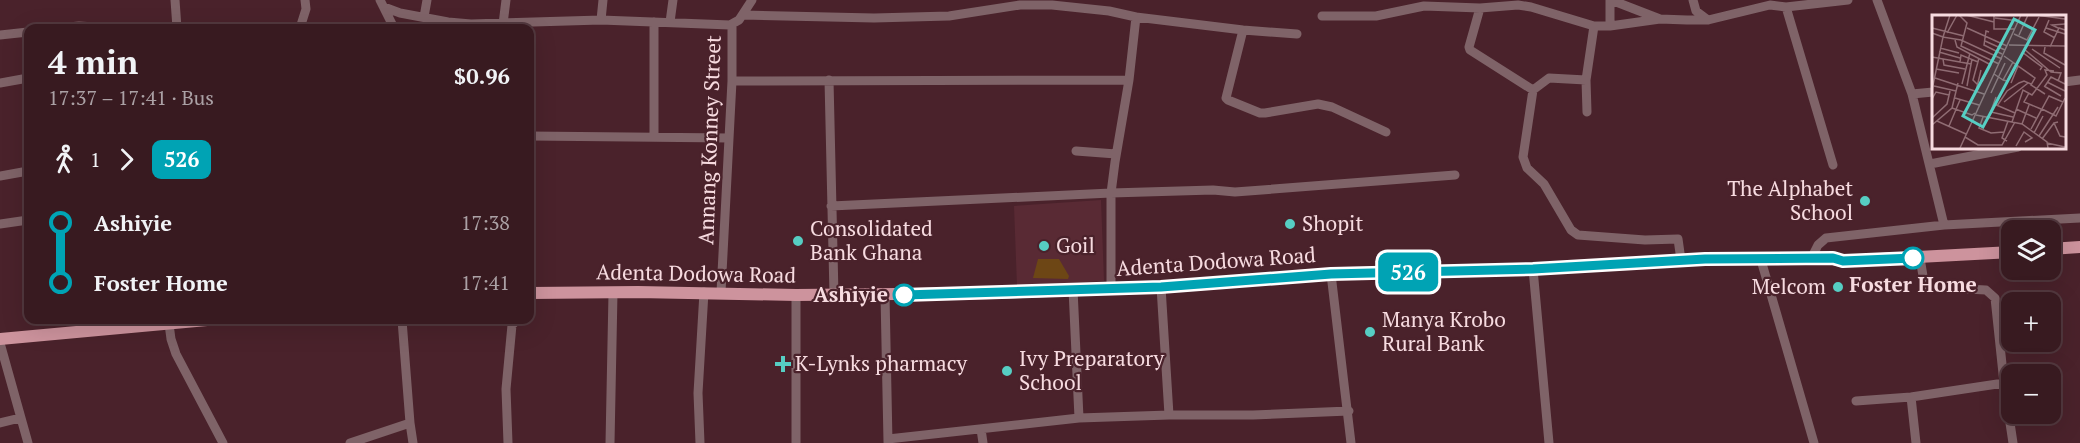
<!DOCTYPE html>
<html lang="en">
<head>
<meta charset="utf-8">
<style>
	body { margin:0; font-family:"PT Serif",serif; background:#3f2329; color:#f1f3f6; height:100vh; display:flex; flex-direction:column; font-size:22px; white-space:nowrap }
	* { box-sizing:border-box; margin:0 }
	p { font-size:20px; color:#aba1a5 }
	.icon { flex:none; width:33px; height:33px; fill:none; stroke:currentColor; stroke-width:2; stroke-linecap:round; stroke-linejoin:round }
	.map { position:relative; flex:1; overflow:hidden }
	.drawer { position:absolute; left:24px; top:24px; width:510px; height:300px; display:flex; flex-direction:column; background:#381a20; border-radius:12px; box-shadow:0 6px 24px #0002,0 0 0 2px #52383e }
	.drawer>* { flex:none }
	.badge { padding:0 12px; border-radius:9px; font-size:21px; line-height:39px }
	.buttons { position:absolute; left:2001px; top:220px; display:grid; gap:12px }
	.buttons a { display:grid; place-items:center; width:60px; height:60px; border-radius:12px; background:#381a20; box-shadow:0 6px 24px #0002,0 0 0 2px #52383e; font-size:30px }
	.map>.badge { position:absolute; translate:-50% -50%; box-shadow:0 0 0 3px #fff }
	.legs { display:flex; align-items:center; gap:9px; height:66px; padding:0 24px; font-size:20px }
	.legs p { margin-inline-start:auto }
	.headline { display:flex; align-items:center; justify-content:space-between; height:102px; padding:0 24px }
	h1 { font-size:33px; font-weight:700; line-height:45px }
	ul { padding:0 24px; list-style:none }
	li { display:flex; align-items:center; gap:21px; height:60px; font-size:22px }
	li i { display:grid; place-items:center; width:9px; height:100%; margin:0 8px; background:currentColor }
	li i::after { content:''; width:15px; height:15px; margin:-8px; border:4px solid; border-radius:50%; background:#381a20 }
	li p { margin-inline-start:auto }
	li:first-child i { background:linear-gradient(#0000 50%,currentColor 0) }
	li:last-child i { background:linear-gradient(currentColor 50%,#0000 0) }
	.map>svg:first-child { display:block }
</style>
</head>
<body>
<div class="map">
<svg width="2080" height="443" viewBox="0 0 2080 443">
	<rect width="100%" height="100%" fill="#4a222b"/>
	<path fill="#592a34" d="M1101,200L1104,281L1017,286L1014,206Z"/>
	<path fill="#6d4615" d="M1038,259H1059L1069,276L1068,279L1033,278Z"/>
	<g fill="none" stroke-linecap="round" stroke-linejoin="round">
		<path stroke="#7f6368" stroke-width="9" d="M175,0L177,28
			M380,0L394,28
			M1610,0V26
			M1611,0L1660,19L1687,20H1708L1770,5L1786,7L1848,0
			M1693,0L1696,11L1708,20
			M1877,0L1912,94L1944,225L2080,218
			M384,7L400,13L448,22L471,24L601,20L730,25L739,20L752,0
			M1786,7L1833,165
			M743,15L874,18L949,16L1020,5H1052L1109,11L1136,17L1129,80
			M1322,16H1376L1424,6L1480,8
			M424,17L427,0
			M1136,17L1243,30L1297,34
			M601,20L603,0
			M670,22L673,0
			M503,24L506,0
			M58,28L79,26L111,28
			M300,28L306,9L305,0
			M1243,30L1226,98L1228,100L1260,113H1265L1318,104L1332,107L1386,132
			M0,35L28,32
			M829,80L834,295
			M1586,80L1549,78L1533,90L1470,50L1469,47L1480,8L1518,5L1531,7L1594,26H1610L1660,19
			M732,81L1129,80L1115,162L1111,193V288
			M2064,82L2080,80
			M0,83L28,78
			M1533,90L1523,157L1527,168L1544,184L1571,230L1578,235L1645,240L1678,239L1681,260
			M1912,94L1933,92
			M1587,112L1586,80L1594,26
			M530,136L729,138
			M654,137V22
			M1076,151L1116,154
			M1930,164L2018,147
			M0,176L28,171
			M831,206L1111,193L1213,190L1235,192L1455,175
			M0,224L28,220
			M1920,258L1924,282L1928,287L1986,290L1995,298L2004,383L2013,443
			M1811,259L1818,245L1826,238L1944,225
			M1761,260L1814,443
			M1533,269L1549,443
			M1331,274L1351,443
			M1161,287L1169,415
			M1073,289L1079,418
			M721,292L732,81V24
			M796,295V443
			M885,295L888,442
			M402,320L410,423
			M169,324L171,339L176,354L223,443
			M0,343L28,443
			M1911,397L1916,443
			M1856,401L1911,397L2004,383
			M0,423L20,418
			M981,429L983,443
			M888,439L1079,418L1169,415H1253L1349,411
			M350,443L410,423L413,443
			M508,443L506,389L512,325L517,320
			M610,443L613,293
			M700,443L698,393L704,292"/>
		<path stroke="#cd939d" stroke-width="12" d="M2050,249L2080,247
			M530,293L638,292L796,295L995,293L1177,286L1331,274L1533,269L1705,259H1833L1843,261L2012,252
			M0,339L207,320"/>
	</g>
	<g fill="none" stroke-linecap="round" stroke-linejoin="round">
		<defs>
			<path id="line-1" d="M904,295L1161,287L1331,274L1533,269L1705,259L1833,258L1843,261L1913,258"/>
		</defs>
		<use href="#line-1" stroke="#fff" stroke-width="14"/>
		<use href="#line-1" stroke="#00a3b4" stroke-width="9"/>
	</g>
	<g fill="#56cec3" stroke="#4a222b" stroke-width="2">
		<circle cx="1865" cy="201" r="6"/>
		<circle cx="1290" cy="224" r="6"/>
		<circle cx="798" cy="241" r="6"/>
		<circle cx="1044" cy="246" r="6"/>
		<circle cx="1838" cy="287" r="6"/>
		<circle cx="1370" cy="332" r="6"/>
		<path d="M780 355h6v6h6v6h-6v6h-6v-6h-6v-6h6z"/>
		<circle cx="1007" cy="371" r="6"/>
	</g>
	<g fill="#fff" stroke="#00a3b4" stroke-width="3">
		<circle cx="1913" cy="258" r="10"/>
		<circle cx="904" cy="295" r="10"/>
	</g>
	<g text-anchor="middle" stroke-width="4.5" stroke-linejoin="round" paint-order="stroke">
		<g font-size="21" fill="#f7dbe0" stroke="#4a222b">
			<text transform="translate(710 140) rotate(-88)" y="7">Annang Konney Street</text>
			<text transform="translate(1216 262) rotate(-4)" y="7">Adenta Dodowa Road</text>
			<text transform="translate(696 274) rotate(1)" y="7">Adenta Dodowa Road</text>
		</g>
		<g font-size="21" fill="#f7dbe0" stroke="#4a222b" text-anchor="start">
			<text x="1853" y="196" text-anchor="end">The Alphabet<tspan x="1853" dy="24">School</tspan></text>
			<text x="1302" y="231">Shopit</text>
			<text x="810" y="236">Consolidated<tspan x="810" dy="24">Bank Ghana</tspan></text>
			<text x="1056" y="253">Goil</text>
			<text x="1826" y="294" text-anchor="end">Melcom</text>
			<text x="1382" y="327">Manya Krobo<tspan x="1382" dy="24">Rural Bank</tspan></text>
			<text x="1019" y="366">Ivy Preparatory<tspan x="1019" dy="24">School</tspan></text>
			<text x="795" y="371">K-Lynks pharmacy</text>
		</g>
		<g font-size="21" font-weight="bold" fill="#f7dbe0" stroke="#4a222b">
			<text x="1913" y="292">Foster Home</text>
			<text x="888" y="302" text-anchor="end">Ashiyie</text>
		</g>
	</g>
	<g transform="translate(1932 15)">
		<rect width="134" height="134" fill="#4a222b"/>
		<path fill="none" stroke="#8f6c73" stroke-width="1.5" d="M27,0L35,8L29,31L67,49M34,0L62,7M62,0V14H83M104,0L133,4M63,3L87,6M117,5L112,17L123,23M0,13L32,21M35,13L75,31M114,13L133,19M126,13L120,10L133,9M57,17L54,16L52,30L70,39M0,18L11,22L18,0M15,18L25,0M82,19L95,25L107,2M87,20L96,0M23,25L25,32L59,50M53,26L73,35M77,30L133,31M113,32L112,38L133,50M118,32L127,13L133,15M8,33L27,38M92,34L119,57L129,58L126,66M100,34L128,53M7,37L28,43M90,37L110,52L108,55M72,41L103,63L99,70L113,79M0,42L39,49M11,44L12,50L33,54M28,47L29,40L46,47M4,54L27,58M62,59L71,65L81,47M3,63L52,79M71,65L75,66L84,49M50,67L59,50M115,67L133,76M79,68L86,51M30,69L38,38M46,70L41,65L47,43M2,71L24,76M35,71L40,44M112,71L129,81M113,71L119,62L133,69M0,75L11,22L29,25L70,44M44,76L49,55M59,78L73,48M97,78L92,87L109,94M23,83L47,90M0,84L4,77L17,80M72,87L96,68M62,89L83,98M65,91L75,76L87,68L92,66L99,69M20,93L40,100L43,98M84,94L104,103M110,94L124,101L133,83M59,97L81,102M44,100L90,109L115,127L116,133M51,102L47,113L59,118L72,117M57,102L64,82M0,103L15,89L18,76M5,106L34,119M80,107L91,75L100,80L115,60L113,55L122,56M126,107L122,108L128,121L133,122M90,109L97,90M0,110L20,93L26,68M17,111L28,85M99,114L117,81L131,87M102,118L111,101M107,121L126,92M33,122L46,130H70L83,107M110,124L122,108M75,126L70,123L76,106M115,128L133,132M84,131L92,117L100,123L93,127M28,133L89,0"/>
		<path fill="#56cec3" fill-opacity="0.15" stroke="#56cec3" stroke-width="3" d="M82,4L103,15L51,112L31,101Z"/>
		<rect width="134" height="134" fill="none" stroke="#f7dbe0" stroke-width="3"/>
	</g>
</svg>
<div class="buttons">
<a><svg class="icon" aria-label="layers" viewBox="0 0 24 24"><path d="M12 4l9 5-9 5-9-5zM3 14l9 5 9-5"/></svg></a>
<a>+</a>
<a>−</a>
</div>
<b class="badge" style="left:1408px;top:272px;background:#00a3b4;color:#fff">526</b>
<section class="drawer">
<div class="headline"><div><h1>4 min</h1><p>17:37 – 17:41 · Bus</p></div><b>$0.96</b></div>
<div class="legs"><svg class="icon" aria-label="walk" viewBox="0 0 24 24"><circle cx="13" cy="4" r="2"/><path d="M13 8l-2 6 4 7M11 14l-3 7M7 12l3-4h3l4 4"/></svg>1<svg class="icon" aria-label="forward" viewBox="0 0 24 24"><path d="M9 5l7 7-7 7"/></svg><b class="badge" style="background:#00a3b4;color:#fff">526</b></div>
<ul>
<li><i style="color:#00a3b4"></i><b>Ashiyie</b><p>17:38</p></li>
<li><i style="color:#00a3b4"></i><b>Foster Home</b><p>17:41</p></li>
</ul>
</section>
</div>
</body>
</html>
